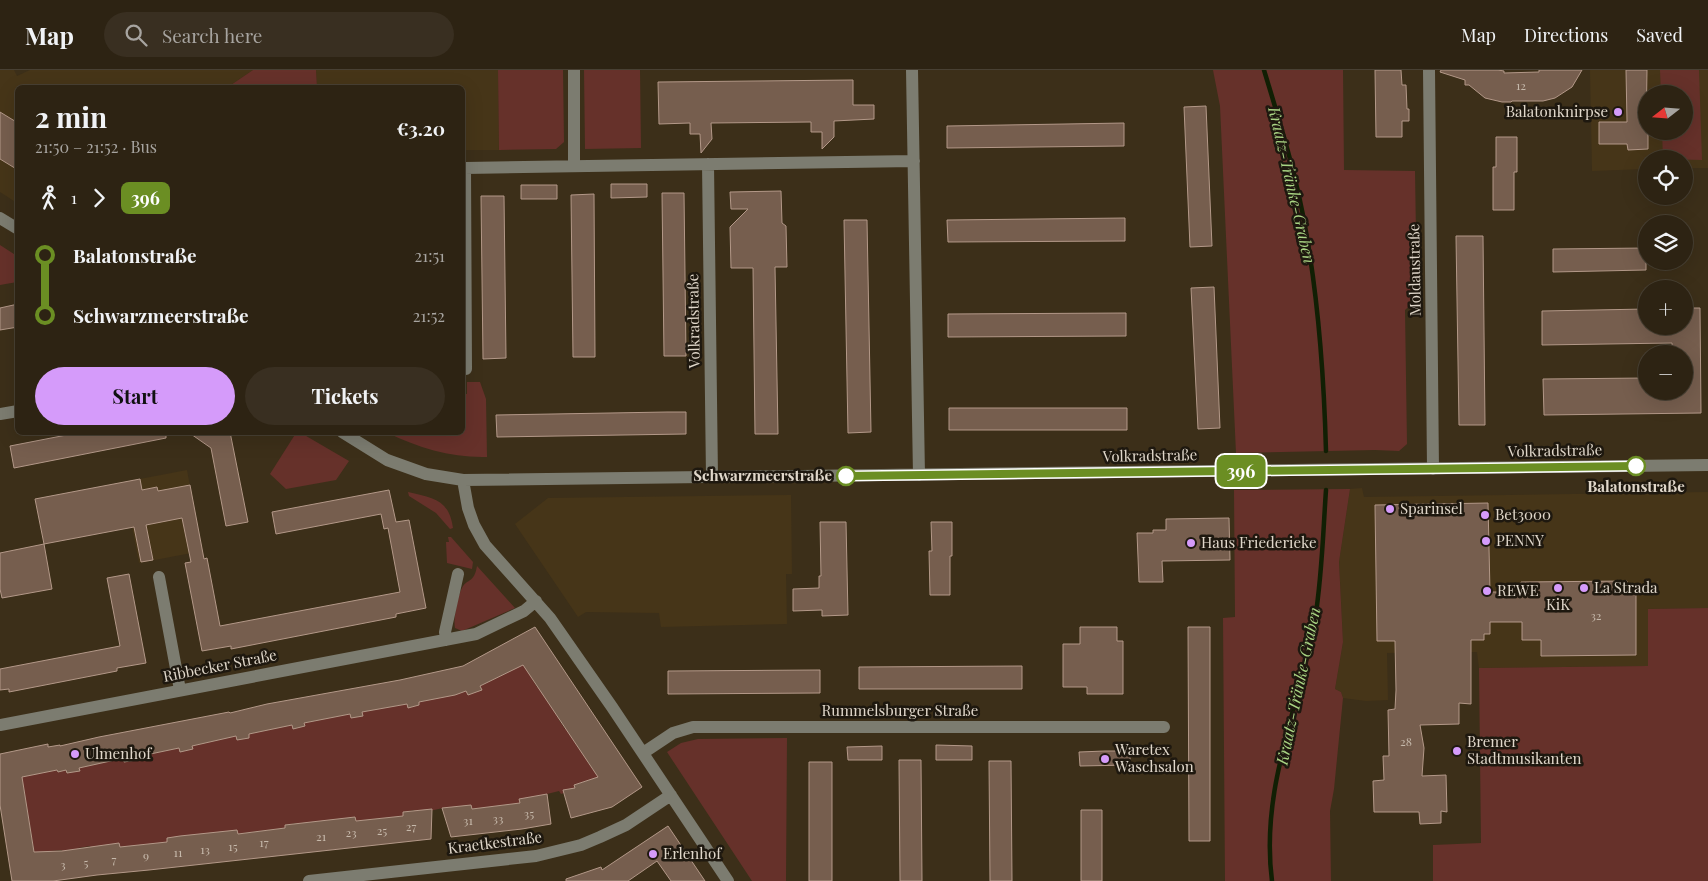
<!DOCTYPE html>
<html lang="en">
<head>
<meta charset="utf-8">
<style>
	body { margin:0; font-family:"Playfair Display",serif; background:#392f21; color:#f1f3f6; height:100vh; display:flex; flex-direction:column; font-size:19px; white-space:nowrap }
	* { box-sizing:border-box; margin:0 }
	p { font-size:16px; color:#a7a4a0 }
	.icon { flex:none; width:28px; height:28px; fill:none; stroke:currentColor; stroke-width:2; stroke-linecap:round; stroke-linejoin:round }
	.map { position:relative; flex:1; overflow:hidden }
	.drawer { position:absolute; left:15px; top:15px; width:450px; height:350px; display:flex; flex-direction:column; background:#2d2313; border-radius:8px; box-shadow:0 5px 20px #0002,0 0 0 1px #484033 }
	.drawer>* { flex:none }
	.badge { padding:0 10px; border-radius:8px; font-size:18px; line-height:32px }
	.needle { width:32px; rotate:253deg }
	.controls { position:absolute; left:1638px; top:15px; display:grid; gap:10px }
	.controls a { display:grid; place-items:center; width:55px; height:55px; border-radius:50%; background:#2d2313; box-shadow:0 5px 20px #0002,0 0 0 1px #484033; font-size:25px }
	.map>.badge { position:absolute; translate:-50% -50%; box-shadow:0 0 0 2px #fff }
	.legs { display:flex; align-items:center; gap:8px; height:55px; padding:0 20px; font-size:16px }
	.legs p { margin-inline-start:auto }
	.overview { display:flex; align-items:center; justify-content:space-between; height:85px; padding:0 20px }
	h1 { font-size:28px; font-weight:700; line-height:38px }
	.cta { display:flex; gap:10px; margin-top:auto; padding:10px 20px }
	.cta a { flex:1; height:58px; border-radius:30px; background:#d59bfa; color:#111; font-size:20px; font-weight:700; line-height:58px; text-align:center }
	.cta a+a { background:#392f21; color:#f1f3f6 }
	ul { padding:0 20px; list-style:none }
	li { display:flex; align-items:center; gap:18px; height:60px; font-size:19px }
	li i { display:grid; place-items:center; width:8px; height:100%; margin:0 6px; background:currentColor }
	li i::after { content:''; width:12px; height:12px; margin:-6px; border:4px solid; border-radius:50%; background:#2d2313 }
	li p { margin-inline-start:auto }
	li:first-child i { background:linear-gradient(#0000 50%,currentColor 0) }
	li:last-child i { background:linear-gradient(currentColor 50%,#0000 0) }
	header { display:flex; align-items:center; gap:30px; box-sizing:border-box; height:70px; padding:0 25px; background:#2d2313; border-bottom:1px solid #484033 }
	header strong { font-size:24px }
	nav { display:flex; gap:28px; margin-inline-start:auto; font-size:18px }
	.search { width:350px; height:45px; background:#392f21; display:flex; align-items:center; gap:12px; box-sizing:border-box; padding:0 18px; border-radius:28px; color:#a7a4a0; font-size:19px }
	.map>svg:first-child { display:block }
</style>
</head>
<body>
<header>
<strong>Map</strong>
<div class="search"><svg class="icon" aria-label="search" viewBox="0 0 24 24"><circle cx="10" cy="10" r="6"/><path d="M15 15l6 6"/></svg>Search here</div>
<nav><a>Map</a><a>Directions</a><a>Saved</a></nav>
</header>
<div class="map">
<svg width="1708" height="811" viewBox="0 0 1708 811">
	<rect width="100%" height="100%" fill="#3c2f19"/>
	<path fill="#463518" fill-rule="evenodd" d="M0,0H14L17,6L30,0H253L228,17L18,18L17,133L0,122Z
		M316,0H498L499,80H463L462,18L317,17Z
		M1590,0H1708V98H1684V89H1646V99L1592,101ZM1646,24H1684V61H1646Z
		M187,400L202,481L139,493L132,457L44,474L35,429Z
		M1362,418L1364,427L1708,422V538L1648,539V596L1479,598L1477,582L1387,583L1388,630L1366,631L1343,628L1341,622L1335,619L1343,572L1339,492L1350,419Z
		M791,425L792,504H786L787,554L661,557L659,543L586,542L578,547L515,454L548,428Z"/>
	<path fill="#66312a" d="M253,0H316L317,17H228Z
		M498,0H563L564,72L556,79L499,80Z
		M584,0H640L641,78L585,79Z
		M1213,0H1343L1344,100L1415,101L1417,229L1405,240L1407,374L1399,381L1375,380L1236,383L1220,36Z
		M1660,0H1699L1702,90L1663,89L1662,61H1684V24H1661Z
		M0,175L17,186V212L0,215Z
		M467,312H480L486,329L487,387C452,388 419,378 388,363L462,362L463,324H467Z
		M296,363H301L349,391L336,410L286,419L270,404Z
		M1350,419L1339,492L1343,572L1335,619L1341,622L1343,628L1334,719L1330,741L1331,811H1225L1223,548L1235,547L1234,420Z
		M408,422C433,428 449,429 453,458L450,459L436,443L409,426Z
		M448,467H451L473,492L472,499L447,493L446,472H449Z
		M477,496L515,538L462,561L455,558C453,550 458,525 462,518C467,508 474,514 477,496Z
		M1708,538V811H1433V775L1481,773L1479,598L1648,596V539Z
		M528,592L534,607L532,609L537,617L539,616L552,638L554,637L561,647L559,650L565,659L567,658L579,679L581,678L589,690L587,691L593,700L596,699L607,709L586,711L575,715L576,719L561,724L559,721L547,724L548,727L533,730H519L520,733L472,739L443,738L416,744L414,740L403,742V746L298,757L297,753L285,755V758L91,781L90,776L78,778V781L63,784L62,780L50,781V787L36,792L21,702L57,700L58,702L66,700L67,703L79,701V698L124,688L125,692L136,690V687L179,678L192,679V676L236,666L237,670L249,668V664L292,655L294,659L305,656L304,653L350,644L351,648L363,646L362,642L407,634L408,637L419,635V632C440,628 461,621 482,619L480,616Z
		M787,668L786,811H752L667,682L681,673L698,669Z"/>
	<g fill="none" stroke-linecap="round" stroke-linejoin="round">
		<path stroke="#111f04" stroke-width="4.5" d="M1264,0C1280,53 1297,107 1306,162C1319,235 1324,308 1326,381
			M1272,811C1260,719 1299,639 1315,549C1322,507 1323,463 1326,420"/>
	</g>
	<path fill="#765e4e" stroke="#b39888" d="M1375,0H1401L1402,15H1406L1407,39H1409V51H1402V67H1376Z
		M1441,0H1498L1504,1V3L1539,2V0H1582L1572,17L1555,28L1543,31H1512L1511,32H1502L1485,28L1469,15H1465V10L1440,2Z
		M1626,0H1647L1646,61H1648V79L1628,80L1627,74H1599V52H1627Z
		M853,10V35H874V49L834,51V67L822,79V62H811V52L711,53L712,69L701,83L700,64H690V53L659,54L658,12Z
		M1206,36L1212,176L1190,177L1184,37Z
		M0,42L18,53V100L0,89Z
		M1124,53V76L947,78V56Z
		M1496,67H1517V102H1514V140H1493V97H1496Z
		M611,114H647V127L611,128Z
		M521,115H557V129H521Z
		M781,121L782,153L786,156L787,197H775L778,364H755L753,198H731L730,157L748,139H731L730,122Z
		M662,123H684L686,286H664Z
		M594,124L595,287H573L571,125Z
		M481,126H504L506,288L483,289Z
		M1125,148V171L948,172L947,150Z
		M844,150H867L871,362L848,363Z
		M1456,166H1483L1485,355H1459Z
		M1646,178V200L1553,202V179Z
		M1214,217L1220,358L1198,359L1191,218Z
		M18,234V257L0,260V238Z
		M1684,238H1700L1701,343L1544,345L1543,309L1646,308V321H1684V284H1672V273L1542,275V241L1646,239V256H1684Z
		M1126,243V266L948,267V244Z
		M949,338H1127V360H949Z
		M667,342H686V364L497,367L496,345Z
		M82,362H166V368L14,398L10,376Z
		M188,362H230L248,452L226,456L211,378Z
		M140,409L142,420L157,417L158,421L190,415L204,489L207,488L220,556L400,522L388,458L384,459L381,444L276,464L272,442L389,420L396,452L409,450L426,538L396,544V547L231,579V576L202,581L185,493L191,492L182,448L146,455L153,490L141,492L134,457L44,474L35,429Z
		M1488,433L1490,522H1522L1521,512L1627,511V517H1636V585L1541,586V570H1522V552H1490V564H1484V570H1471V634L1459,633V654L1420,655L1424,678L1422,706L1446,705L1447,742L1441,741V753L1420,754L1419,742H1374L1373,711L1384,710L1383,686H1389L1388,640L1395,639L1396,620L1395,571H1377L1375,435Z
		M1229,448L1230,490L1162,491L1163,512H1139L1137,463H1153V460H1166V449Z
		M820,452H846L848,545L822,546V540L793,541V519L819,518V506H821Z
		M931,452H952V486H950V525H930L929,481H932Z
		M44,474L52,519L2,528L0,519V483Z
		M129,504L146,593L117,598V601L9,622V619L0,620V599L120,576L107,508Z
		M535,557L642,717L612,737L571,748L563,720L575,718L574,715L598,707L523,595L480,616L482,620L468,625L466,621L455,625L419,632V635L408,638L407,634L362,642L363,646L351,648L350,644L304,653L305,656L293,659L292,655L249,664V668L237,670L236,666L192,676L193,679L180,682L179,678L136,687V690L124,692V688L79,698L80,701L67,703L66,700L58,702L57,700L22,707L34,782L62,781L119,773L120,777L167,772V768L180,766L237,760L238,764L285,758V755L355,747L356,751L403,746V742L432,739L431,769L149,800L97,805L53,811H12L0,735V684L48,674V677L60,675V676L99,667L229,642L230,643L267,634L400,610L463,596Z
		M1080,557H1117V571H1123V624H1087V617H1063V574H1080Z
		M1188,557H1210V771H1189Z
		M1022,596V619H859V597Z
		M820,600V623L668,624V601Z
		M936,675L972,676V690H936Z
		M882,676V690H848L847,677Z
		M1105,681H1130V695L1080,696L1079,682Z
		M899,690H921L922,811H900Z
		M989,691H1011L1012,811H990Z
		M809,692H832V811H809Z
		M547,724L551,754L522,759L451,767L442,738L471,735L472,739L520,733L519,729Z
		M1081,740H1102V811H1081Z
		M668,756L705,811H671L657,791L628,811H566V809L601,797L602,800Z"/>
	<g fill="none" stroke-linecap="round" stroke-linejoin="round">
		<path stroke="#7c7c70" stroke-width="12" d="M574,0V96
			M912,0L919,405
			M1429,0L1433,399
			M708,94L712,407
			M0,148L18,159
			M462,299H466L465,98L914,91
			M0,344L18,341
			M342,362L387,390L426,404L463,410L1708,395
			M463,410L468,438L474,455L485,475L550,548L612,637L728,811
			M159,507L180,620
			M446,570L445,562L458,504
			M0,655L476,564L524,541L536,531
			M643,683L673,663L693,657H1164
			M309,811L536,786L581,775L600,767L626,755L671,725"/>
	</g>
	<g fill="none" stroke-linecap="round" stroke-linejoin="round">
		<defs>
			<path id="line-1" d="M846,406L1636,396"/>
		</defs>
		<use href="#line-1" stroke="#fff" stroke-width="11"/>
		<use href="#line-1" stroke="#6b8e23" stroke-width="8"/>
	</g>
	<g fill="#d59bfa" stroke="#1e180f" stroke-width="2">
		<circle cx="1618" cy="42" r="5"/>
		<circle cx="1390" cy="439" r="5"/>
		<circle cx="1485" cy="445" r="5"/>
		<circle cx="1486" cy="471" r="5"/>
		<circle cx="1191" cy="473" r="5"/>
		<circle cx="1558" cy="518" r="5"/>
		<circle cx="1584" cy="518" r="5"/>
		<circle cx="1487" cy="521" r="5"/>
		<circle cx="1457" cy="681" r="5"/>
		<circle cx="75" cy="684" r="5"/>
		<circle cx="1105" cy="689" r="5"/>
		<circle cx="653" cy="784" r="5"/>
	</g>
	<g fill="#fff" stroke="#6b8e23" stroke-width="2.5">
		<circle cx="1636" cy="396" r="9"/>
		<circle cx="846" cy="406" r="9"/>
	</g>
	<g text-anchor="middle" stroke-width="5" stroke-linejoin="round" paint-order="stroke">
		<g font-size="12" fill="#c6b9ab">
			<text x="1521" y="20">12</text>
			<text x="1596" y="550">32</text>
			<text x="1406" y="676">28</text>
			<text x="529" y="748">35</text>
			<text x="498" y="753">33</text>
			<text x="468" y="755">31</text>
			<text x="411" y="761">27</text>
			<text x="382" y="765">25</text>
			<text x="351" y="767">23</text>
			<text x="321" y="771">21</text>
			<text x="264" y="777">17</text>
			<text x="233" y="781">15</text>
			<text x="205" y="784">13</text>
			<text x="178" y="787">11</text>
			<text x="146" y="790">9</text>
			<text x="114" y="794">7</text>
			<text x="86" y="797">5</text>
			<text x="63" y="799">3</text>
		</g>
		<g font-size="15" fill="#e0d7ca" stroke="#1e180f" text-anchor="start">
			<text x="1608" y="47" text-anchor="end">Balatonknirpse</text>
			<text x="1400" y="444">Sparinsel</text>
			<text x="1495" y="450">Bet3000</text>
			<text x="1496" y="476">PENNY</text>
			<text x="1201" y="478">Haus Friederieke</text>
			<text x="1594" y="523">La Strada</text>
			<text x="1497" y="526">REWE</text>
			<text x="1558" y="540" text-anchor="middle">KiK</text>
			<text x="1467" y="677">Bremer<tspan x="1467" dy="17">Stadtmusikanten</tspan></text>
			<text x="1115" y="685">Waretex<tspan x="1115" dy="17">Waschsalon</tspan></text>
			<text x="85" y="689">Ulmenhof</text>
			<text x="663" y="789">Erlenhof</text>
		</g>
		<g font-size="15" fill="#e0d7ca" stroke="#1e180f">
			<text transform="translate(1415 200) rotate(-91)" y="5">Moldaustraße</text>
			<text transform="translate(694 251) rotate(-91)" y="5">Volkradstraße</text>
			<text transform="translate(1555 381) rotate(-1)" y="5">Volkradstraße</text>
			<text transform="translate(1150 386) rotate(-1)" y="5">Volkradstraße</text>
			<text transform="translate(220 596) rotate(-11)" y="5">Ribbecker Straße</text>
			<text x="900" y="646">Rummelsburger Straße</text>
			<text transform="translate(495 773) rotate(-7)" y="5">Kraetkestraße</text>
		</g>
		<g font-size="15" font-weight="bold" fill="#e0d7ca" stroke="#1e180f" text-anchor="end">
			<text x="832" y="411">Schwarzmeerstraße</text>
			<text x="1636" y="422" text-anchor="middle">Balatonstraße</text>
		</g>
		<g font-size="16" font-style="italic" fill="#a9d483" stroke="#1e180f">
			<text transform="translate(1292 115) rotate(77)" y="6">Kraatz-Tränke-Graben</text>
			<text transform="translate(1298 616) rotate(-78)" y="6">Kraatz-Tränke-Graben</text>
		</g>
	</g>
</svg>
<div class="controls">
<a><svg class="needle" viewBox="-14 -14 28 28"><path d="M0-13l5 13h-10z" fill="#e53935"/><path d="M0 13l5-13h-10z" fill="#a7a4a0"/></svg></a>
<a><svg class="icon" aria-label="locate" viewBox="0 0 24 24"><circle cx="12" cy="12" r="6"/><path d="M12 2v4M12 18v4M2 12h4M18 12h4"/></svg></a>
<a><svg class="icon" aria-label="layers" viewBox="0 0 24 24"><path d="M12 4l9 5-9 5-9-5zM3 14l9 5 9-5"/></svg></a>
<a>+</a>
<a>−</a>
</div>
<b class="badge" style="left:1241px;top:401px;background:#6b8e23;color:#fff">396</b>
<section class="drawer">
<div class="overview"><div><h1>2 min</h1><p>21:50 – 21:52 · Bus</p></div><b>€3.20</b></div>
<div class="legs"><svg class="icon" aria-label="walk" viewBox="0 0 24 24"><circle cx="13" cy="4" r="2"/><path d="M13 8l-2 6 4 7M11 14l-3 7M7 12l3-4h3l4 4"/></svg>1<svg class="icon" aria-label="forward" viewBox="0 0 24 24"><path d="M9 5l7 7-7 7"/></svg><b class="badge" style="background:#6b8e23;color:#fff">396</b></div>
<ul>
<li><i style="color:#6b8e23"></i><b>Balatonstraße</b><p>21:51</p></li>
<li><i style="color:#6b8e23"></i><b>Schwarzmeerstraße</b><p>21:52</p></li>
</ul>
<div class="cta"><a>Start</a><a>Tickets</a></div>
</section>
</div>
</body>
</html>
